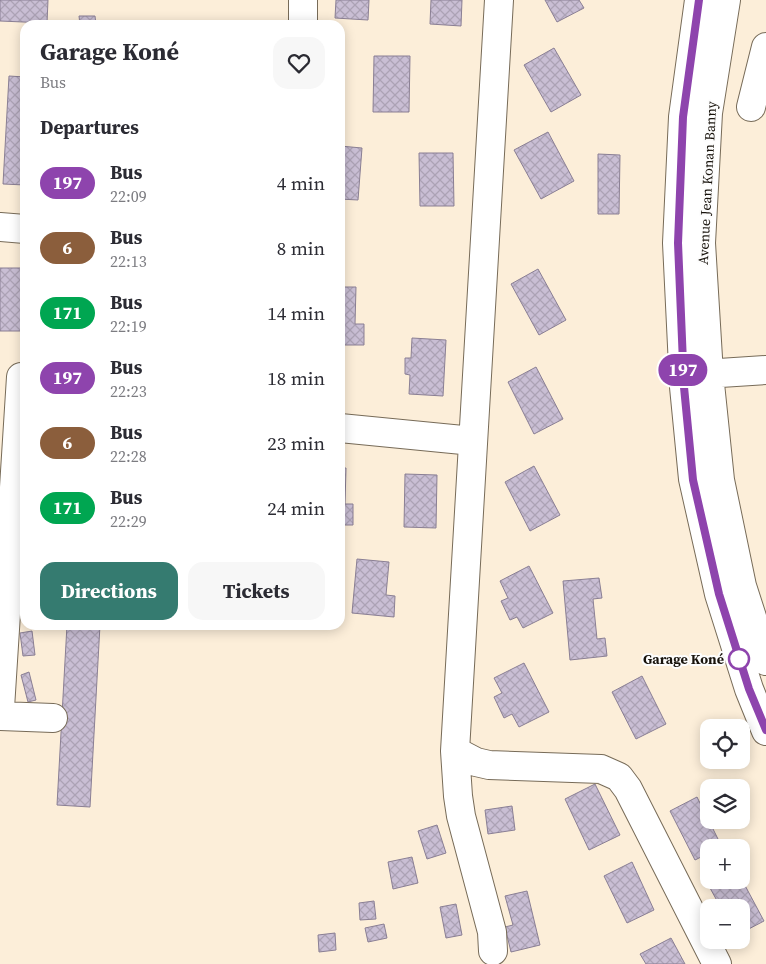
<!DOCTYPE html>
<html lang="en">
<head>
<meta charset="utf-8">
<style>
	body { margin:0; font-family:"Source Serif 4",serif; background:#f7f7f7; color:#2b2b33; height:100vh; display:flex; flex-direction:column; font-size:19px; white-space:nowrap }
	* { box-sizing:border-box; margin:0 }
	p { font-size:16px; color:#7c7c81 }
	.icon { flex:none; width:28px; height:28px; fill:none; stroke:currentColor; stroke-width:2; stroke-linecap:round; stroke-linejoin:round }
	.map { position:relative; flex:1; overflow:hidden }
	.panel { position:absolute; left:20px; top:20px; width:325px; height:610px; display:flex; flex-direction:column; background:#fff; border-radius:15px; box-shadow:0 2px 12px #0003 }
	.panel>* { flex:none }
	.badge { padding:0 10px; border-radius:16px; font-size:18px; line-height:32px }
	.buttons { position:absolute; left:700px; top:719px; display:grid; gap:10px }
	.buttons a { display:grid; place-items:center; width:50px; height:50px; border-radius:10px; background:#fff; box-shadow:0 2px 12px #0003; font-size:25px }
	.map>.badge { position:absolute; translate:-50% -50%; box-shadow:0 0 0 2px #fff }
	h2 { padding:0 20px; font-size:19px; line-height:45px }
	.round { display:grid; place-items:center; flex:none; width:52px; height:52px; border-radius:15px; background:#f7f7f7 }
	.summary { display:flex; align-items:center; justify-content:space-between; height:85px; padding:0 20px }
	h1 { font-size:24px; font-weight:700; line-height:38px }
	.cta { display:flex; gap:10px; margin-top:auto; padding:10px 20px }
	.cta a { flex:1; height:58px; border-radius:15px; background:#357b70; color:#fff; font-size:20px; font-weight:700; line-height:58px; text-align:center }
	.cta a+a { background:#f7f7f7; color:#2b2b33 }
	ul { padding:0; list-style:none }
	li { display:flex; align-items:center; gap:15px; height:65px; padding:0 20px }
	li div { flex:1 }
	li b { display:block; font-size:19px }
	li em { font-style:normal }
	li .badge { min-width:55px; font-weight:700; text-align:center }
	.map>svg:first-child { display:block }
</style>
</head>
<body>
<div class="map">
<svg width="766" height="964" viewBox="0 0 766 964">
	<defs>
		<pattern id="building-cross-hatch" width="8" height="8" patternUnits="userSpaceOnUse" patternTransform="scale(1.25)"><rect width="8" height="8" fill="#c9bed4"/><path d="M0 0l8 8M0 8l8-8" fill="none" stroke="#aca2b5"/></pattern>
	</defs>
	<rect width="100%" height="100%" fill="#fceed9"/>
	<path fill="url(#building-cross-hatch)" stroke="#8a7f94" d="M0,0H48L47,23L0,21Z
		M336,0H369L368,20L335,18Z
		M431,0H462L461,26L430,24Z
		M545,0H579L584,8L557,22Z
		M79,16H95L96,25H80Z
		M554,48L581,95L551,112L524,65Z
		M374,56H410L409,112H373Z
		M9,76L25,77V185L3,184Z
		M548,132L574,181L541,199L514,150Z
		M340,146L362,148L358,200L340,199Z
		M419,153H453L454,206H420Z
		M598,154L620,155L619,214H598Z
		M0,268H25V331H0Z
		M538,269L566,320L539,335L511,284Z
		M340,287H356L355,324H364V345H340Z
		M412,338L446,340L443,396L409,394L410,375L405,374V358H411Z
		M536,367L563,419L534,434L508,382Z
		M534,466L560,515L530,531L505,482Z
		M340,468H346L345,504H353V525H340Z
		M405,474L437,475L436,528L404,527Z
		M357,559L389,562L386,595L395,596L394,617L352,613Z
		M529,566L553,613L523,628L517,617L510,620L501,601L508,598L500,581Z
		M25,577V605H24L23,578Z
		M599,578L602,598L593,599L597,639L605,638L607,656L570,660L563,581Z
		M67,625H100L90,807L57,805Z
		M32,631L35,655L23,656L20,633Z
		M524,663L549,712L519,727L512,714L504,718L494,697L502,693L494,678Z
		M29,672L36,700L28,702L21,675Z
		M642,676L666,724L636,739L612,692Z
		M595,784L620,835L589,850L565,799Z
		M697,797L722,847L709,848V853L695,860L670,811Z
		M512,806L515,830L488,834L485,810Z
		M437,825L446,853L427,859L418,831Z
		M412,857L418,883L393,889L388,862Z
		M632,862L654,910L627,923L604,876Z
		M741,878L764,921L741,933V908H721L710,888L725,880H741Z
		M527,891L540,945L511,952L505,927L513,925L505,896Z
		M374,901L376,919L360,920L359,903Z
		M456,904L462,935L446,938L440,907Z
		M384,924L387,938L368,942L365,928Z
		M335,933L336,950L319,952L318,935Z
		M671,938L685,964H646L640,954Z"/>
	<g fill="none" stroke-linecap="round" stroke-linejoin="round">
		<defs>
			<path id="minor" d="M699,0L683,117L677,243L684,387L693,479L719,594L749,689L766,731
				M726,0L708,113L701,243L709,374L720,480L742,586L766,661
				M303,25V0
				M751,107L766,47
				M0,227L25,229
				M689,375L766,370
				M340,428L473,441
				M0,708L21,377
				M0,716L53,718
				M455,751L476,762L489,765L601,769L619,777L628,789L717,964
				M493,951L492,932L461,816L458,796L455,751L499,0"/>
		</defs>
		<use href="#minor" stroke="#776b58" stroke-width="30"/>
		<use href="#minor" stroke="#fff" stroke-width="28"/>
	</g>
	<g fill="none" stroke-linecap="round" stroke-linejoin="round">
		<defs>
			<path id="line" d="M699,0L683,117L678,243L684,387L693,480L719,594L749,689L766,730"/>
		</defs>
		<use href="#line" stroke="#fff" stroke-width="11"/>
		<use href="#line" stroke="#8e44ad" stroke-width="8"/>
	</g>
	<circle fill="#fff" stroke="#8e44ad" stroke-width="2.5" cx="739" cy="659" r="10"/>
	<g text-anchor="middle" stroke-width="4" stroke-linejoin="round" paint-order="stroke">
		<g font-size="14" fill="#18130c" stroke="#fdfdfd">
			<text transform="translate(707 183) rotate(-87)" y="5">Avenue Jean Konan Banny</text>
		</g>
		<g font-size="14" font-weight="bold" fill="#18130c" stroke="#fdfdfd" text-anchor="end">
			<text x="724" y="664">Garage Koné</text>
		</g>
	</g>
</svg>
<div class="buttons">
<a><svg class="icon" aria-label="locate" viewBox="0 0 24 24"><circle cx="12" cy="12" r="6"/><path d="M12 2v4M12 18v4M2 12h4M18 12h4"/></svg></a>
<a><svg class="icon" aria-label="layers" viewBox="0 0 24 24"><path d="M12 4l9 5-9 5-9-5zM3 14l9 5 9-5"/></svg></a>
<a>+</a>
<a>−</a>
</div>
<b class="badge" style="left:683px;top:370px;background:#8e44ad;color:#fff">197</b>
<section class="panel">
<div class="summary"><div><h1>Garage Koné</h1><p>Bus</p></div><a class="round"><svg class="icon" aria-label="heart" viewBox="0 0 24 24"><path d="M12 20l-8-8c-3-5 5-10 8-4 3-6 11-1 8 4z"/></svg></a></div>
<h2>Departures</h2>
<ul>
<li><span class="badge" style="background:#8e44ad;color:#fff">197</span><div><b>Bus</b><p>22:09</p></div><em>4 min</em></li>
<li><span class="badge" style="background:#8b5e3c;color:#fff">6</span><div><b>Bus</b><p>22:13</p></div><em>8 min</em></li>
<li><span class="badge" style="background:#00a651;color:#fff">171</span><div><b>Bus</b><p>22:19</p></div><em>14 min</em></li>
<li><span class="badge" style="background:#8e44ad;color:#fff">197</span><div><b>Bus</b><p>22:23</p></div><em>18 min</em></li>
<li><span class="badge" style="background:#8b5e3c;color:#fff">6</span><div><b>Bus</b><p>22:28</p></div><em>23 min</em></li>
<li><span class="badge" style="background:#00a651;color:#fff">171</span><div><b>Bus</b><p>22:29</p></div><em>24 min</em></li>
</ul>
<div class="cta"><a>Directions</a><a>Tickets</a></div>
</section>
</div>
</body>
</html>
